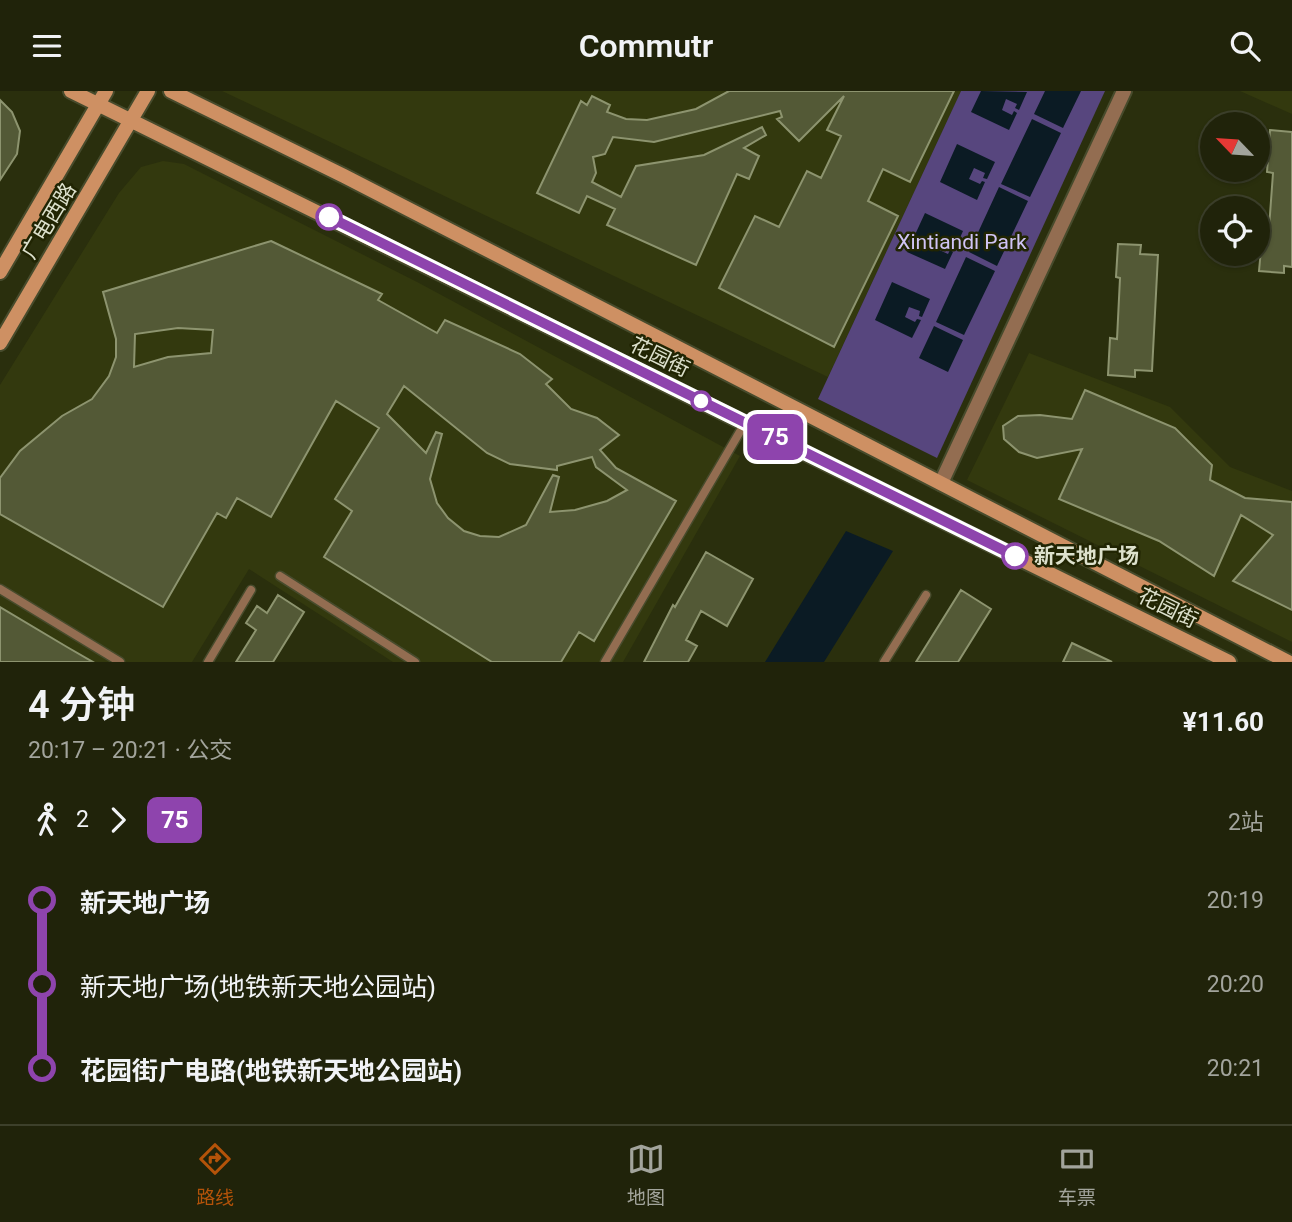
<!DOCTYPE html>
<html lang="zh">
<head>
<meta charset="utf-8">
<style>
	body { margin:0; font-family:Roboto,"Noto Sans SC",sans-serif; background:#282b13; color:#f1f3f6; height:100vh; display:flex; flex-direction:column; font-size:26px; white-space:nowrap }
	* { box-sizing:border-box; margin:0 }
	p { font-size:23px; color:#a2a49c }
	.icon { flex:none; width:38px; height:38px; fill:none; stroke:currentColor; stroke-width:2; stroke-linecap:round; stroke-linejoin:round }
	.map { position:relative; height:571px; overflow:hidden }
	.drawer { display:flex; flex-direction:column; background:#20230a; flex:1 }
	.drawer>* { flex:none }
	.badge { padding:0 14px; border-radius:10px; font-size:24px; line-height:46px }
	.needle { width:46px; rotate:295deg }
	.fabs { position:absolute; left:1200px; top:21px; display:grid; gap:14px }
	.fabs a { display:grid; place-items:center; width:70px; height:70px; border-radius:50%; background:#20230a; box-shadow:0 2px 5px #0004,0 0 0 2px #3d402b; font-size:35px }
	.map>.badge { position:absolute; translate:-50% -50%; box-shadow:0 0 0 4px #fff }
	.legs { display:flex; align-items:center; gap:10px; height:77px; padding:0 28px; font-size:23px }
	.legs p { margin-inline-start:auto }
	.overview { display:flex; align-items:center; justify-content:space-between; height:119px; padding:0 28px }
	h1 { font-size:38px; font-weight:600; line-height:52px }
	ul { padding:0 28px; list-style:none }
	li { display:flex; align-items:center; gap:24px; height:84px; font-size:26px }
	li i { display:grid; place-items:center; width:10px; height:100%; margin:0 9px; background:currentColor }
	li i::after { content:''; width:18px; height:18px; margin:-9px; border:5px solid; border-radius:50%; background:#20230a }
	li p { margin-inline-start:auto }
	li:first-child i { background:linear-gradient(#0000 50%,currentColor 0) }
	li:last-child i { background:linear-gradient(currentColor 50%,#0000 0) }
	header { display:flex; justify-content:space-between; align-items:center; height:91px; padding:0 28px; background:#20230a; font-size:32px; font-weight:600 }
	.menu { display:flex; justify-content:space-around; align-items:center; height:98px; border-top:2px solid #3d402b; background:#20230a; font-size:19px; color:#a2a49c }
	.menu a { display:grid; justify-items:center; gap:4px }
	.menu .on { color:#b45309 }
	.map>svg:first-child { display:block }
</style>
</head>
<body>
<header><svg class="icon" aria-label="menu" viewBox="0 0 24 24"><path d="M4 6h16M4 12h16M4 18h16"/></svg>Commutr<svg class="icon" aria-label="search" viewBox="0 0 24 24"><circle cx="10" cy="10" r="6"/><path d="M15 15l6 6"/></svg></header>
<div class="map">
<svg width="1292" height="571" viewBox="0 0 1292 571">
	<rect width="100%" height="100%" fill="#2a2f0d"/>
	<path fill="#33390e" d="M222,0H961L828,286Z
		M1240,0H1292V23Z
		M163,70L184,73L419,192L740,365L623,571H393L249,478L192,571H0V294L119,102L141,76Z
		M1029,262L1170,316L1230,376L1292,400V551L967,389Z"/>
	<path fill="#57467e" d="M961,0H1105L937,367L818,308Z"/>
	<path fill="#0b1b24" d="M981,0L1027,1L1019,19L1015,17L1017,13L1006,8L1002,19L1012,24L1014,20L1017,22L1009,39L971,21Z
		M1045,0H1081L1063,37L1034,23Z
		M1032,28L1061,42L1030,106L1001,93Z
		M957,53L995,71L987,88L983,87L985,82L974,77L969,88L980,93L982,90L985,91L977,109L940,91Z
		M999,96L1028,110L997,175L969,161Z
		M925,122L963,140L955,158L951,156L953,152L942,147L937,158L948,163L950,159L953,161L945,178L907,161Z
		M966,166L995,180L964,244L936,231Z
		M892,191L930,208L922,226L919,225L920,220L909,216L905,226L915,231L917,228L921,229L912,247L875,229Z
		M934,235L963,249L948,281L919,267Z
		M846,440L893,460L824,571H765Z"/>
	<path fill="#535936" stroke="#8d946f" stroke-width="2" fill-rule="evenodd" d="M729,0H954L910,91L883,78L868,110L898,125L834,256L719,197L755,125L779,136L807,80L821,87L841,45L827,39L844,5L799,50L777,28L782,26L780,20L654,51L613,46L605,63L593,66L596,82L592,91L621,106L636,75L704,64L762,36L766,44L744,57L759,65L749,88L737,83L696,174L607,134L615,118L587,105L579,122L537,102L581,10L587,14L592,5L610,14L607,21L626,28L647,29L696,18Z
		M0,9L12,21L20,40L17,63L0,89Z
		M1270,39L1292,41V176L1284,175V182L1259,180L1263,137H1269L1273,82L1267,81Z
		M271,150L382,203L378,209L437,242L445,229L520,263L552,288L546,293L571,318L597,327L619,344L600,359L616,377L676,410L594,550L579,541L561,571H492L324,466L352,420L335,408L379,337L336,310L271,426L237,407L226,427L217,422L163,516L0,423V387L20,360L62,325L92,308L109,285L116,266V248L103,201ZM178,237L213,239L211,262L168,266L134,276L135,243ZM404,295L487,362L510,373L557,379V375L592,366L596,376L627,399L607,410L575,419L550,421L559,386L553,384L526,434L499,446L480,445L464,440L448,427L437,412L430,388L442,343L436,341L426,362L387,323Z
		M1118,153L1141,154L1140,163L1158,164L1152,280L1135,279V286L1108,284L1110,247L1117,248L1120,187L1116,186Z
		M1085,299L1175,337L1212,374L1210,389L1245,407L1292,411V519L1233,490L1273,444L1241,424L1214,485L1159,450L1059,408L1082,358L1037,367L1019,361L1004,348L1003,335L1018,325L1040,324L1072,328Z
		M706,461L753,488L727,535L701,520L686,549L697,555L688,571H644L673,514L675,516Z
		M961,499L991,518L958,571H916Z
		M278,504L304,521L273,571H236L256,539L246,532L257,515L267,522Z
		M0,516L67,556L93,571H0Z
		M1072,552L1112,571H1063Z"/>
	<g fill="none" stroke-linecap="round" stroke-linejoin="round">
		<defs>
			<path id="lane" d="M280,485L415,571
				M0,498L120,571
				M208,571L251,499
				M605,571L745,332
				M884,571L926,504"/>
			<path id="street" d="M941,392L1124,0"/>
			<path id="secondary" d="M71,0L1229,571
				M171,0L344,85L1288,571
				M0,181L106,0
				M0,252L148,0"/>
		</defs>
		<use href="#lane" stroke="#474b2c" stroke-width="11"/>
		<use href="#street" stroke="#474b2c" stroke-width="18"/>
		<use href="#secondary" stroke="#474b2c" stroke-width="18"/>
		<use href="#lane" stroke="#936d51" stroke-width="8"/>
		<use href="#street" stroke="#936d51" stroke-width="14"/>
		<use href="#secondary" stroke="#ce9063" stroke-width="14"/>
	</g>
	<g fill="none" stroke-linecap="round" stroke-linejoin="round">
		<defs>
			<path id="line-1" d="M329,126L1015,465"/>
		</defs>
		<use href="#line-1" stroke="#fff" stroke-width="16"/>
		<use href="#line-1" stroke="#8e44ad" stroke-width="10"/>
	</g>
	<g fill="#fff" stroke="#8e44ad" stroke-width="3.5">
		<circle cx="329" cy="126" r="12"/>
		<circle cx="701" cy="310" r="9"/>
		<circle cx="1015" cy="465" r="12"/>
	</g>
	<g text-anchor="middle" stroke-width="5" stroke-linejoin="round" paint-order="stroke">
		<g font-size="21" fill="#dde1cd" stroke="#212503">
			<text transform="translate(49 130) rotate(-59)" y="7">广电西路</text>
			<text transform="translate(660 266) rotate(26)" y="7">花园街</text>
			<text transform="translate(1168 517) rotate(26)" y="7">花园街</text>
		</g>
		<g font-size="21" fill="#d0c4f5" stroke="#212503">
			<text x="962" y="158">Xintiandi Park</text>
		</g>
		<g font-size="21" font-weight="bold" fill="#dde1cd" stroke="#212503" text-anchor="start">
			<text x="1034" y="472">新天地广场</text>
		</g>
	</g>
</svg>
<div class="fabs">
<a><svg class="needle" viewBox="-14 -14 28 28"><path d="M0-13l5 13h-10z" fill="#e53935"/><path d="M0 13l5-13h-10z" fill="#a2a49c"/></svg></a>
<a><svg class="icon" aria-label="locate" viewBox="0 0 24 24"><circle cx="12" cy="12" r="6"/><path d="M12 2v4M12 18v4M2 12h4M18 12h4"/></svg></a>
</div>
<b class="badge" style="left:775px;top:346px;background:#8e44ad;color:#fff">75</b>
</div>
<section class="drawer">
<div class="overview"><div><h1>4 分钟</h1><p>20:17 – 20:21 · 公交</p></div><b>¥11.60</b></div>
<div class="legs"><svg class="icon" aria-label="walk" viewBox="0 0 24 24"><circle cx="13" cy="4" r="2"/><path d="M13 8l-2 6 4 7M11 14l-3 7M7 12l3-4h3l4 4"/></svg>2<svg class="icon" aria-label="forward" viewBox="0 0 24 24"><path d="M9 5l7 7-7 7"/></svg><b class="badge" style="background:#8e44ad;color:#fff">75</b><p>2站</p></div>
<ul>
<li><i style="color:#8e44ad"></i><b>新天地广场</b><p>20:19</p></li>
<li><i style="color:#8e44ad"></i><span>新天地广场(地铁新天地公园站)</span><p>20:20</p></li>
<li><i style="color:#8e44ad"></i><b>花园街广电路(地铁新天地公园站)</b><p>20:21</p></li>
</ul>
</section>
<nav class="menu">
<a class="on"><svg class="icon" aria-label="directions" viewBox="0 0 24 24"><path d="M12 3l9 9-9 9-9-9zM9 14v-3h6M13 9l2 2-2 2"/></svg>路线</a>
<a><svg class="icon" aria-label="map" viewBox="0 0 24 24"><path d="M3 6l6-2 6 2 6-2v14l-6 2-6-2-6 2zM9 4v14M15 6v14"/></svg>地图</a>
<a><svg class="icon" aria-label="tickets" viewBox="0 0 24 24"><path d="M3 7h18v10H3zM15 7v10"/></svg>车票</a>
</nav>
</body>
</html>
